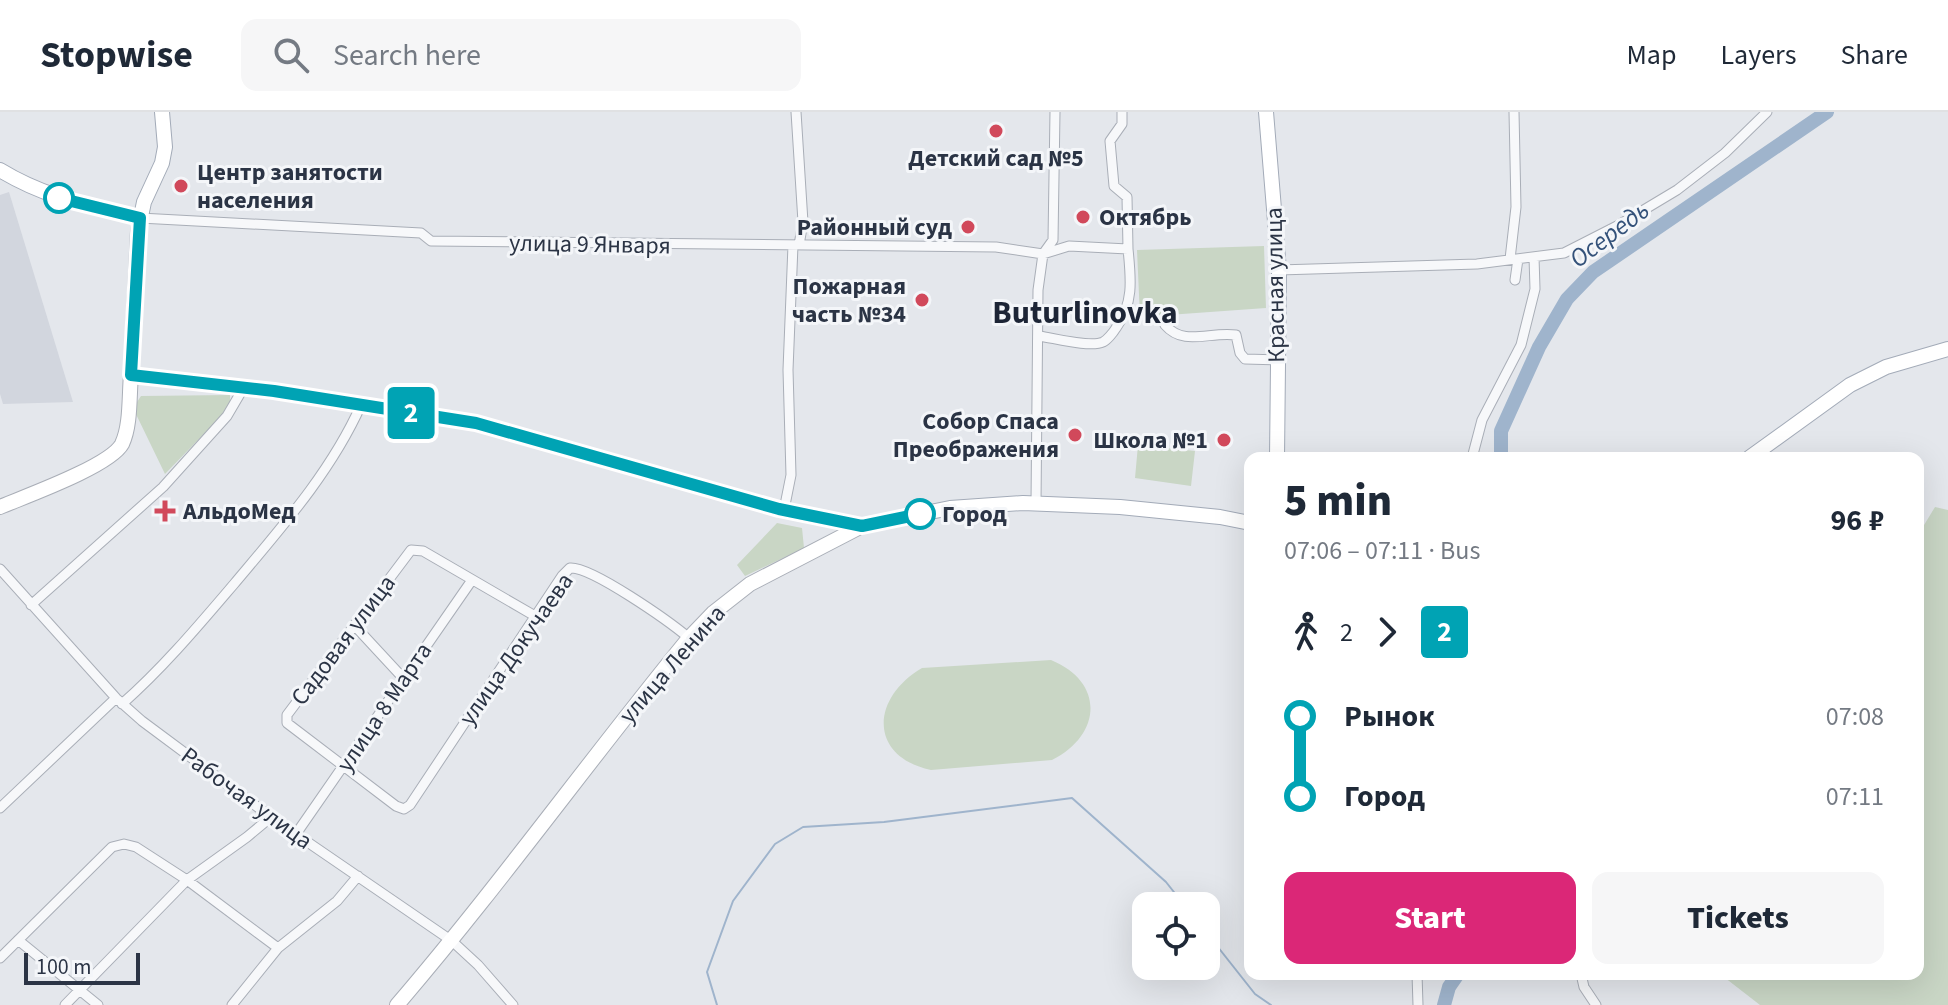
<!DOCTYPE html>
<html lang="en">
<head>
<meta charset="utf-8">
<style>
	body { margin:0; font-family:"Source Sans 3",sans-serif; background:#f6f6f7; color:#1f2937; height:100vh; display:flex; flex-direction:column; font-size:30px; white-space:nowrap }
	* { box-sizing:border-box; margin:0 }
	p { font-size:26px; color:#747a83 }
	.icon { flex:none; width:44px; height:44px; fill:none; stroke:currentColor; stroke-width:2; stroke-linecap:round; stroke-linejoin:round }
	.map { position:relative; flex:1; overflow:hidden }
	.drawer { position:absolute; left:1244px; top:340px; width:680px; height:528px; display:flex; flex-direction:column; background:#fff; border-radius:16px; box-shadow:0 8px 32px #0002 }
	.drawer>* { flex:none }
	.badge { padding:0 16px; border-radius:6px; font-size:28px; line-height:52px }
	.controls { position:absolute; left:1132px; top:780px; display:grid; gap:16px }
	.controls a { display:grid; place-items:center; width:88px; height:88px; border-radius:16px; background:#fff; box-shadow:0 8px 32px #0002; font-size:40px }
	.scale { position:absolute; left:24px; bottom:20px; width:116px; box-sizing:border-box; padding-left:8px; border:4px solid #2b3445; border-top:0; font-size:22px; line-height:28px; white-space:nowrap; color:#2b3445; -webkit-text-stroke:6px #f4f6f9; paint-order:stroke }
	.map>.badge { position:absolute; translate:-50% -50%; box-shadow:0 0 0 4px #fff }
	.legs { display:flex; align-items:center; gap:12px; height:88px; padding:0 40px; font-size:26px }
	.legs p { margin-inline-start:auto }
	.overview { display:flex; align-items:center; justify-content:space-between; height:136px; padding:0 40px }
	h1 { font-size:44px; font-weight:800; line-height:60px }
	.primary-button { display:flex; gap:16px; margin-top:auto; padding:16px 40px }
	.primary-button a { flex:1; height:92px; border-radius:16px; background:#db2777; color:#fff; font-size:32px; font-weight:800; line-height:92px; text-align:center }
	.primary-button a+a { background:#f6f6f7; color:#1f2937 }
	ul { padding:0 40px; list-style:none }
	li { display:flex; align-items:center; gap:28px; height:80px; font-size:30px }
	li i { display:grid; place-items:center; width:12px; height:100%; margin:0 10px; background:currentColor }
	li i::after { content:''; width:20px; height:20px; margin:-10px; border:6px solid; border-radius:50%; background:#fff }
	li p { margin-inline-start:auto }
	li:first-child i { background:linear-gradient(#0000 50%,currentColor 0) }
	li:last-child i { background:linear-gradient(currentColor 50%,#0000 0) }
	header { display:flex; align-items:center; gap:48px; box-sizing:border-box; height:112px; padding:0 40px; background:#fff; border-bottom:2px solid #e0e1e3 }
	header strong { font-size:38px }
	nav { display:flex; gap:44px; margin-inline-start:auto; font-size:28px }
	.search { width:560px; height:72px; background:#f6f6f7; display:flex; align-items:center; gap:20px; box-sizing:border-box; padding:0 28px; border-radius:16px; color:#747a83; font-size:30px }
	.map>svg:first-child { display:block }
</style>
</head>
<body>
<header>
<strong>Stopwise</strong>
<div class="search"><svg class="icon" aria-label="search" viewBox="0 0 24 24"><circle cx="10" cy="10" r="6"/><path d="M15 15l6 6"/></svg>Search here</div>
<nav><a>Map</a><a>Layers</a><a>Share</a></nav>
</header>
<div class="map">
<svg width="1948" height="893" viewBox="0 0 1948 893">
	<rect width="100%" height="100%" fill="#e4e7ec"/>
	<path fill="#d2d6de" d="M9,80L73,290L3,292L0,282V83Z"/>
	<path fill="#c9d6c5" d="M1264,134L1266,196L1140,205L1137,138Z
		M230,283V295L165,362L133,296L141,284Z
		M1138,333L1195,339L1191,374L1135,366Z
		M1935,395L1948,398V893H1760L1720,862H1918V423Z
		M777,411L802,416L804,436L745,464L737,453Z
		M1051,548C1105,570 1102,623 1052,648L931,658C868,644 871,586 922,556Z"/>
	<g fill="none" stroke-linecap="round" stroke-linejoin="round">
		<path stroke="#9fb4cc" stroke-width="2" d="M1206,820L1255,882L1271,893
			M717,893L707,860L733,789L775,732L803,715L884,710L1072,686L1166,770L1185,794"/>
		<path stroke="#9fb4cc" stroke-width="14" d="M1501,346V319L1539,235L1567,187L1593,160L1827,0
			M1444,893L1449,875L1458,862"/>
		<defs>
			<path id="street" d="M796,0L803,110L799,133
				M1122,0V12L1110,29L1114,74L1127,85L1128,137
				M140,106L421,121L431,129L996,135L1043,142L1069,134L1128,137C1131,167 1134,191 1116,216C1113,221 1107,228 1103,230C1090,236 1054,226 1039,224
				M1510,147L1516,95L1514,0
				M1279,158L1477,152L1564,141L1617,114L1677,78L1725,41L1767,0
				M1515,168L1518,147
				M1165,213C1184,235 1210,219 1236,223L1240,241L1245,247L1277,248
				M1472,346L1482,308L1521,233L1535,177L1534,145
				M1036,391L1038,178L1043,142L1053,128L1055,0
				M784,398L791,363L788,258L793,133
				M0,457L116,586L142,609L271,705L452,829L478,853L513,893
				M31,493L163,375L227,304L244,275
				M535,504L423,439L411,438L287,603V611L396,694L404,697L410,693L562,464L570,456C591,454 670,510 689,526
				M354,513L404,567
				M122,592C163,556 199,513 234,472C281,416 331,360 361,293
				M0,696L116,586
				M296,722L472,468
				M18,828L98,893
				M0,846L112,735L124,732L136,735L187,768L278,836
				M1417,862L1418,893
				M1581,862L1584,875L1596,893
				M65,893L187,768L247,725L271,705
				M232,893L278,836L337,789L358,764"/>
			<path id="secondary" d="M0,395C26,384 110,354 122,332C131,313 129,284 131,263
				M397,893C499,774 590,647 689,526L713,501L750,472L862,414"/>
			<path id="primary" d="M162,0L165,35L162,51L144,90L138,119L131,263L274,279L476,311L779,397L862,414L950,396L1023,391L1120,395L1220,405L1250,411
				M1266,0L1279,158L1277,346
				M0,58C46,86 88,93 140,106
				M1749,346L1850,273L1886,255L1948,237"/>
		</defs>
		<use href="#street" stroke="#a9aeb7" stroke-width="11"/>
		<use href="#secondary" stroke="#a9aeb7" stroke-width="16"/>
		<use href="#primary" stroke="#a3abb8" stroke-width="16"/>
		<use href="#street" stroke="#f7f8fa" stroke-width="9"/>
		<use href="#secondary" stroke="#fff" stroke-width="14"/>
		<use href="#primary" stroke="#fff" stroke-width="14"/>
	</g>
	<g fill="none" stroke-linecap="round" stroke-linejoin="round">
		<defs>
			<path id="line-1" d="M59,86L140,106L131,263L274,279L476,311L779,397L862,414L920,402"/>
		</defs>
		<use href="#line-1" stroke="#fff" stroke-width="18"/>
		<use href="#line-1" stroke="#00a3b4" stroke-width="12"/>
	</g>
	<g fill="#d1495b" stroke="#f4f6f9" stroke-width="3">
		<circle cx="996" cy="19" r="8"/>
		<circle cx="181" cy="74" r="8"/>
		<circle cx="1083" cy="105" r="8"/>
		<circle cx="968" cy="115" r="8"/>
		<circle cx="922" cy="188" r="8"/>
		<circle cx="1075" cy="323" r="8"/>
		<circle cx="1224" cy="328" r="8"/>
		<path d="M161 387h8v8h8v8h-8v8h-8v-8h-8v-8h8z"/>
	</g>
	<g fill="#fff" stroke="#00a3b4" stroke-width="4">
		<circle cx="59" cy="86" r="14"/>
		<circle cx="920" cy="402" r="14"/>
	</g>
	<g text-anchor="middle" stroke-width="6" stroke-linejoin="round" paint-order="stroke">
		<g font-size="24" font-weight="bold" fill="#2b3445" stroke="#f4f6f9" text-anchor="end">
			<text x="996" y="54" text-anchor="middle">Детский сад №5</text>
			<text x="197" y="68" text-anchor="start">Центр занятости<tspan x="197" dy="28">населения</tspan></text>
			<text x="1099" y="113" text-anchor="start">Октябрь</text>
			<text x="952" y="123">Районный суд</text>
			<text x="906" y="182">Пожарная<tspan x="906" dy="28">часть №34</tspan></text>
			<text x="1059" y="317">Собор Спаса<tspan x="1059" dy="28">Преображения</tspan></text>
			<text x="1208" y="336">Школа №1</text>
			<text x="183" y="407" text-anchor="start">АльдоМед</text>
		</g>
		<g font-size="24" fill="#2b3445" stroke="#f4f6f9">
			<text transform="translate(590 132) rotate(1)" y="8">улица 9 Января</text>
			<text transform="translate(1275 173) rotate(-91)" y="8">Красная улица</text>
			<text transform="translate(343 528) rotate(-53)" y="8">Садовая улица</text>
			<text transform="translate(516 537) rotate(-55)" y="8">улица Докучаева</text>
			<text transform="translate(672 552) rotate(-49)" y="8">улица Ленина</text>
			<text transform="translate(384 595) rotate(-56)" y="8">улица 8 Марта</text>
			<text transform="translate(247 686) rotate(36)" y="8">Рабочая улица</text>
		</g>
		<g font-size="24" font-weight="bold" fill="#2b3445" stroke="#f4f6f9" text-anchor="start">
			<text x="942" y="410">Город</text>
		</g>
		<g font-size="26" font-style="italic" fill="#34527a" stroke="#f4f6f9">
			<text transform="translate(1609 122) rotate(-37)" y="9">Осередь</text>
		</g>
		<g font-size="32" font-weight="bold" fill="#1d2536" stroke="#f4f6f9">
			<text x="1085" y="211">Buturlinovka</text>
		</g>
	</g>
</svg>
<div class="controls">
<a><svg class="icon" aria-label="locate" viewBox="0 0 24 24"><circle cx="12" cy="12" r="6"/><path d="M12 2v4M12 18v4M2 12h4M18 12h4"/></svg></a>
</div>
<div class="scale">100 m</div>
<b class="badge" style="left:411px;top:301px;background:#00a3b4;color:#fff">2</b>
<section class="drawer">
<div class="overview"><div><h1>5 min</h1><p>07:06 – 07:11 · Bus</p></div><b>96 ₽</b></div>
<div class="legs"><svg class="icon" aria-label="walk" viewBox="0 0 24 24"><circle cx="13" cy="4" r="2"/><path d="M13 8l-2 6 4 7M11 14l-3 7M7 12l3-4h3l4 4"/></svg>2<svg class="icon" aria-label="forward" viewBox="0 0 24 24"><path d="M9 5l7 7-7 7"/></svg><b class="badge" style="background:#00a3b4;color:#fff">2</b></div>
<ul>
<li><i style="color:#00a3b4"></i><b>Рынок</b><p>07:08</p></li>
<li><i style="color:#00a3b4"></i><b>Город</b><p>07:11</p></li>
</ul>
<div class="primary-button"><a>Start</a><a>Tickets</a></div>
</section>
</div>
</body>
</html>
